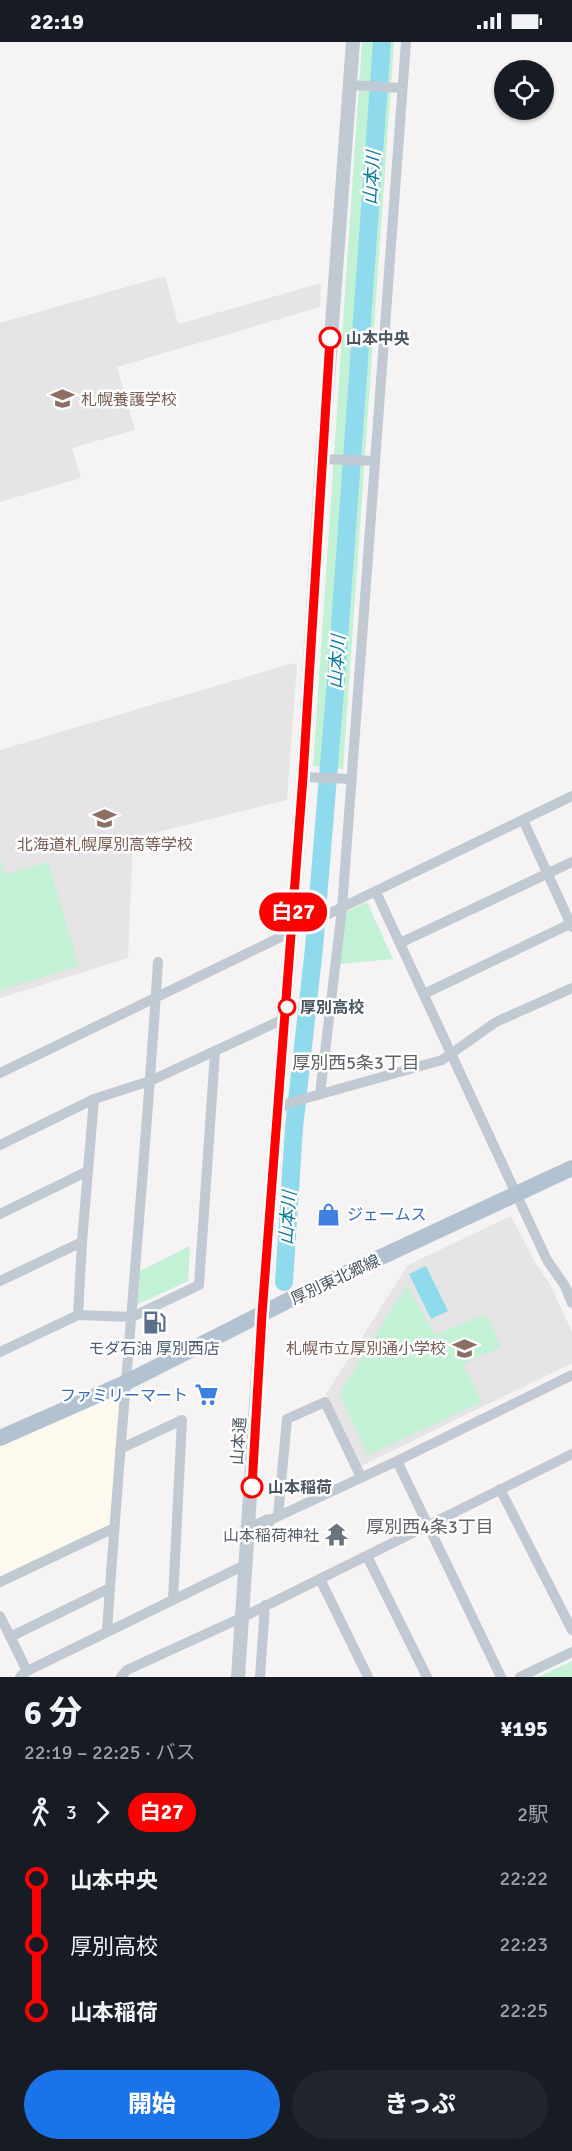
<!DOCTYPE html>
<html lang="ja">
<head>
<meta charset="utf-8">
<style>
	body { margin:0; font-family:Signika,"Noto Sans JP",sans-serif; background:#20242c; color:#f1f3f6; height:100vh; display:flex; flex-direction:column; font-size:22px; white-space:nowrap }
	* { box-sizing:border-box; margin:0 }
	p { font-size:20px; color:#9ea1a6 }
	.icon { flex:none; width:33px; height:33px; fill:none; stroke:currentColor; stroke-width:2; stroke-linecap:round; stroke-linejoin:round }
	.map { position:relative; height:1635px; overflow:hidden }
	.side { display:flex; flex-direction:column; background:#171b24; flex:1 }
	.side>* { flex:none }
	.badge { padding:0 12px; border-radius:20px; font-size:21px; line-height:39px }
	.tools { position:absolute; left:494px; top:18px; display:grid; gap:12px }
	.tools a { display:grid; place-items:center; width:60px; height:60px; border-radius:50%; background:#171b24; box-shadow:0 2px 4px #0004; font-size:30px }
	.map>.badge { position:absolute; translate:-50% -50%; box-shadow:0 0 0 3px #fff }
	.legs { display:flex; align-items:center; gap:9px; height:66px; padding:0 24px; font-size:20px }
	.legs p { margin-inline-start:auto }
	.summary { display:flex; align-items:center; justify-content:space-between; height:102px; padding:0 24px }
	h1 { font-size:33px; font-weight:800; line-height:45px }
	.button { display:flex; gap:12px; margin-top:auto; padding:12px 24px }
	.button a { flex:1; height:69px; border-radius:36px; background:#1a73e8; color:#fff; font-size:24px; font-weight:800; line-height:69px; text-align:center }
	.button a+a { background:#20242c; color:#f1f3f6 }
	ul { padding:0 24px; list-style:none }
	li { display:flex; align-items:center; gap:21px; height:66px; font-size:22px }
	li i { display:grid; place-items:center; width:9px; height:100%; margin:0 8px; background:currentColor }
	li i::after { content:''; width:15px; height:15px; margin:-8px; border:4px solid; border-radius:50%; background:#171b24 }
	li p { margin-inline-start:auto }
	li:first-child i { background:linear-gradient(#0000 50%,currentColor 0) }
	li:last-child i { background:linear-gradient(currentColor 50%,#0000 0) }
	.status { display:flex; justify-content:space-between; align-items:center; height:42px; padding:0 30px; background:#171b24; direction:ltr }
	.status svg { height:16px; fill:currentColor }
	.map>svg:first-child { display:block }
</style>
</head>
<body>
<div class="status"><b>22:19</b><svg viewBox="0 0 49 12"><path d="M0 12V9h3v3zM5 12V6h3v6zM10 12V3h3v9zM15 12V0h3v12zM26 1h20v11H26zM47 4h2v5h-2z"/></svg></div>
<div class="map">
<svg width="572" height="1635" viewBox="0 0 572 1635">
	<rect width="100%" height="100%" fill="#f5f3f3"/>
	<path fill="#fdf9ef" d="M125,1341L114,1486L0,1540V1396Z"/>
	<path fill="#e6e4e5" d="M165,234L178,282L321,241L320,265L117,325L135,388L72,406L81,436L0,460V281Z
		M293,621L297,623L287,758L133,796L128,916L0,956V708Z
		M511,1174L535,1220L550,1242L572,1290V1321L361,1424L326,1352L408,1223Z"/>
	<path fill="#c3f1d5" d="M362,0H394L343,727L313,724Z
		M0,816L5,833L48,820L79,924L0,948Z
		M367,860L393,917L340,922L344,871Z
		M190,1204L188,1239L136,1263L138,1230Z
		M407,1243L435,1293L486,1272L501,1305L463,1322L482,1360L368,1413L339,1352Z
		M572,1619V1635H538Z"/>
	<path fill="#90daee" d="M426,1224L448,1269L431,1277L409,1232Z"/>
	<g fill="none" stroke-linecap="round" stroke-linejoin="round">
		<path stroke="#90daee" stroke-width="18" d="M284,1240L294,1086L314,906L337,625L382,0"/>
		<path stroke="#c1cad2" stroke-width="10" d="M350,43L402,46
			M322,417L375,419
			M303,735L351,737
			M523,778L572,885
			M376,850L526,1173L547,1218L565,1244L572,1261
			M400,901L572,820
			M424,952L572,881
			M0,1031L572,754
			M320,1052L342,867L406,0
			M279,1067L289,1061L442,1018L496,980L572,946
			M0,1103L94,1057L150,1039L286,976
			M0,1172L88,1129
			M0,1239L82,1200
			M78,1273L82,1200L94,1057
			M0,1310L78,1273L132,1275L199,1243L215,1010
			M120,1407L182,1378L173,1557
			M397,1419L501,1635
			M500,1447L572,1588
			M278,1474L287,1377L325,1360L361,1435
			M268,1479L397,1419L572,1333
			M367,1514L427,1635
			M320,1537L368,1635
			M0,1540L114,1486
			M0,1574L27,1629
			M107,1589C122,1366 144,1143 158,920
			M10,1595L110,1546
			M20,1635L27,1629L247,1522
			M121,1635L127,1628L243,1575L572,1412
			M260,1635L265,1563
			M520,1635L572,1610"/>
		<path stroke="#c1cad2" stroke-width="14" d="M249,1488L268,1479
			M238,1635L262,1272L303,735L322,417L353,0"/>
		<path stroke="#b3c2d1" stroke-width="16" d="M0,1396L125,1341L293,1256L572,1126"/>
	</g>
	<g fill="none" stroke-linecap="round" stroke-linejoin="round">
		<defs>
			<path id="line-1" d="M252,1445L262,1272L303,735L330,296"/>
		</defs>
		<use href="#line-1" stroke="#fff" stroke-width="14"/>
		<use href="#line-1" stroke="#f00" stroke-width="9"/>
	</g>
	<defs>
		<symbol id="school-bare" viewBox="-9 -9 18 18"><path d="M0-5L7-2L0 1L-7-2ZM-4 1L0 2.5L4 1V4Q0 6-4 4Z" fill="#8d6e63" stroke="#fff" stroke-width="2.5" paint-order="stroke"/></symbol>
		<symbol id="shop-bare" viewBox="-9 -9 18 18"><path d="M-5-2.5h2.3a2.7 3.5 0 0 1 5.4 0H5L5.5 6h-11ZM-1.5-2.5h3a1.5 2.3 0 0 0-3 0Z" fill="#3f7fe0" stroke="#fff" stroke-width="2.5" paint-order="stroke"/></symbol>
		<symbol id="fuel-bare" viewBox="-9 -9 18 18"><path d="M-5.5-6h7V0h2V4h1.3V-2.5L3-4.5l.8-.8L6-3V5H2.5V1h-1V6h-7ZM-4.2-4.7v3.2H.2V-4.7Z" fill="#5c6f8a" stroke="#fff" stroke-width="2.5" paint-order="stroke"/></symbol>
		<symbol id="supermarket-bare" viewBox="-9 -9 18 18"><path d="M-6-5.5h2.5l.6 2H6L4.5 2H-2.5L-4.4-4H-6ZM-1.5 3.2a1.3 1.3 0 1 0 .1 0ZM3 3.2a1.3 1.3 0 1 0 .1 0Z" fill="#3f7fe0" stroke="#fff" stroke-width="2.5" paint-order="stroke"/></symbol>
		<symbol id="temple-bare" viewBox="-9 -9 18 18"><path d="M0-6L5-2H3V0L6.5 2.5H4V6H1.5V3h-3V6H-4V2.5H-6.5L-3 0V-2H-5Z" fill="#6b7280" stroke="#fff" stroke-width="2.5" paint-order="stroke"/></symbol>
	</defs>
	<g fill-rule="evenodd">
		<use href="#school-bare" x="46" y="340" width="33" height="33"/>
		<use href="#school-bare" x="88" y="760" width="33" height="33"/>
		<use href="#shop-bare" x="312" y="1156" width="33" height="33"/>
		<use href="#fuel-bare" x="138" y="1264" width="33" height="33"/>
		<use href="#school-bare" x="448" y="1290" width="33" height="33"/>
		<use href="#supermarket-bare" x="190" y="1336" width="33" height="33"/>
		<use href="#temple-bare" x="320" y="1476" width="33" height="33"/>
	</g>
	<g fill="#fff" stroke="#f00" stroke-width="3">
		<circle cx="330" cy="296" r="10"/>
		<circle cx="287" cy="965" r="8"/>
		<circle cx="252" cy="1445" r="10"/>
	</g>
	<g text-anchor="middle" stroke-width="5" stroke-linejoin="round" paint-order="stroke">
		<g font-size="16" font-weight="bold" fill="#4a5661" stroke="#fff" text-anchor="start">
			<text x="346" y="302">山本中央</text>
			<text x="300" y="971">厚別高校</text>
			<text x="268" y="1451">山本稲荷</text>
		</g>
		<g font-size="16" fill="#785e54" stroke="#fff" text-anchor="start">
			<text x="81" y="363">札幌養護学校</text>
			<text x="105" y="808" text-anchor="middle">北海道札幌厚別高等学校</text>
			<text x="446" y="1312" text-anchor="end">札幌市立厚別通小学校</text>
		</g>
		<g font-size="16" fill="#366cbe" stroke="#fff" text-anchor="start">
			<text x="347" y="1178">ジェームス</text>
			<text x="188" y="1359" text-anchor="end">ファミリーマート</text>
		</g>
		<g font-size="16" fill="#4a5661" stroke="#fff">
			<text transform="translate(335 1237) rotate(-25)" y="6">厚別東北郷線</text>
			<text transform="translate(238 1399) rotate(-86)" y="6">山本通</text>
		</g>
		<g font-size="16" fill="#4e5e75" stroke="#fff">
			<text x="154" y="1312">モダ石油 厚別西店</text>
		</g>
		<g font-size="16" fill="#5b616d" stroke="#fff" text-anchor="end">
			<text x="319" y="1499">山本稲荷神社</text>
		</g>
		<g font-size="18" font-style="italic" fill="#0c7c9b" stroke="#fff">
			<text transform="translate(372 136) rotate(-86)" y="6">山本川</text>
			<text transform="translate(337 620) rotate(-86)" y="6">山本川</text>
			<text transform="translate(288 1176) rotate(-86)" y="6">山本川</text>
		</g>
		<g font-size="18" fill="#5f6368" stroke="#fff">
			<text x="356" y="1027">厚別西5条3丁目</text>
			<text x="430" y="1491">厚別西4条3丁目</text>
		</g>
	</g>
</svg>
<div class="tools">
<a><svg class="icon" aria-label="locate" viewBox="0 0 24 24"><circle cx="12" cy="12" r="6"/><path d="M12 2v4M12 18v4M2 12h4M18 12h4"/></svg></a>
</div>
<b class="badge" style="left:293px;top:870px;background:#f00;color:#fff">白27</b>
</div>
<section class="side">
<div class="summary"><div><h1>6 分</h1><p>22:19 – 22:25 · バス</p></div><b>¥195</b></div>
<div class="legs"><svg class="icon" aria-label="walk" viewBox="0 0 24 24"><circle cx="13" cy="4" r="2"/><path d="M13 8l-2 6 4 7M11 14l-3 7M7 12l3-4h3l4 4"/></svg>3<svg class="icon" aria-label="forward" viewBox="0 0 24 24"><path d="M9 5l7 7-7 7"/></svg><b class="badge" style="background:#f00;color:#fff">白27</b><p>2駅</p></div>
<ul>
<li><i style="color:#f00"></i><b>山本中央</b><p>22:22</p></li>
<li><i style="color:#f00"></i><span>厚別高校</span><p>22:23</p></li>
<li><i style="color:#f00"></i><b>山本稲荷</b><p>22:25</p></li>
</ul>
<div class="button"><a>開始</a><a>きっぷ</a></div>
</section>
</body>
</html>
